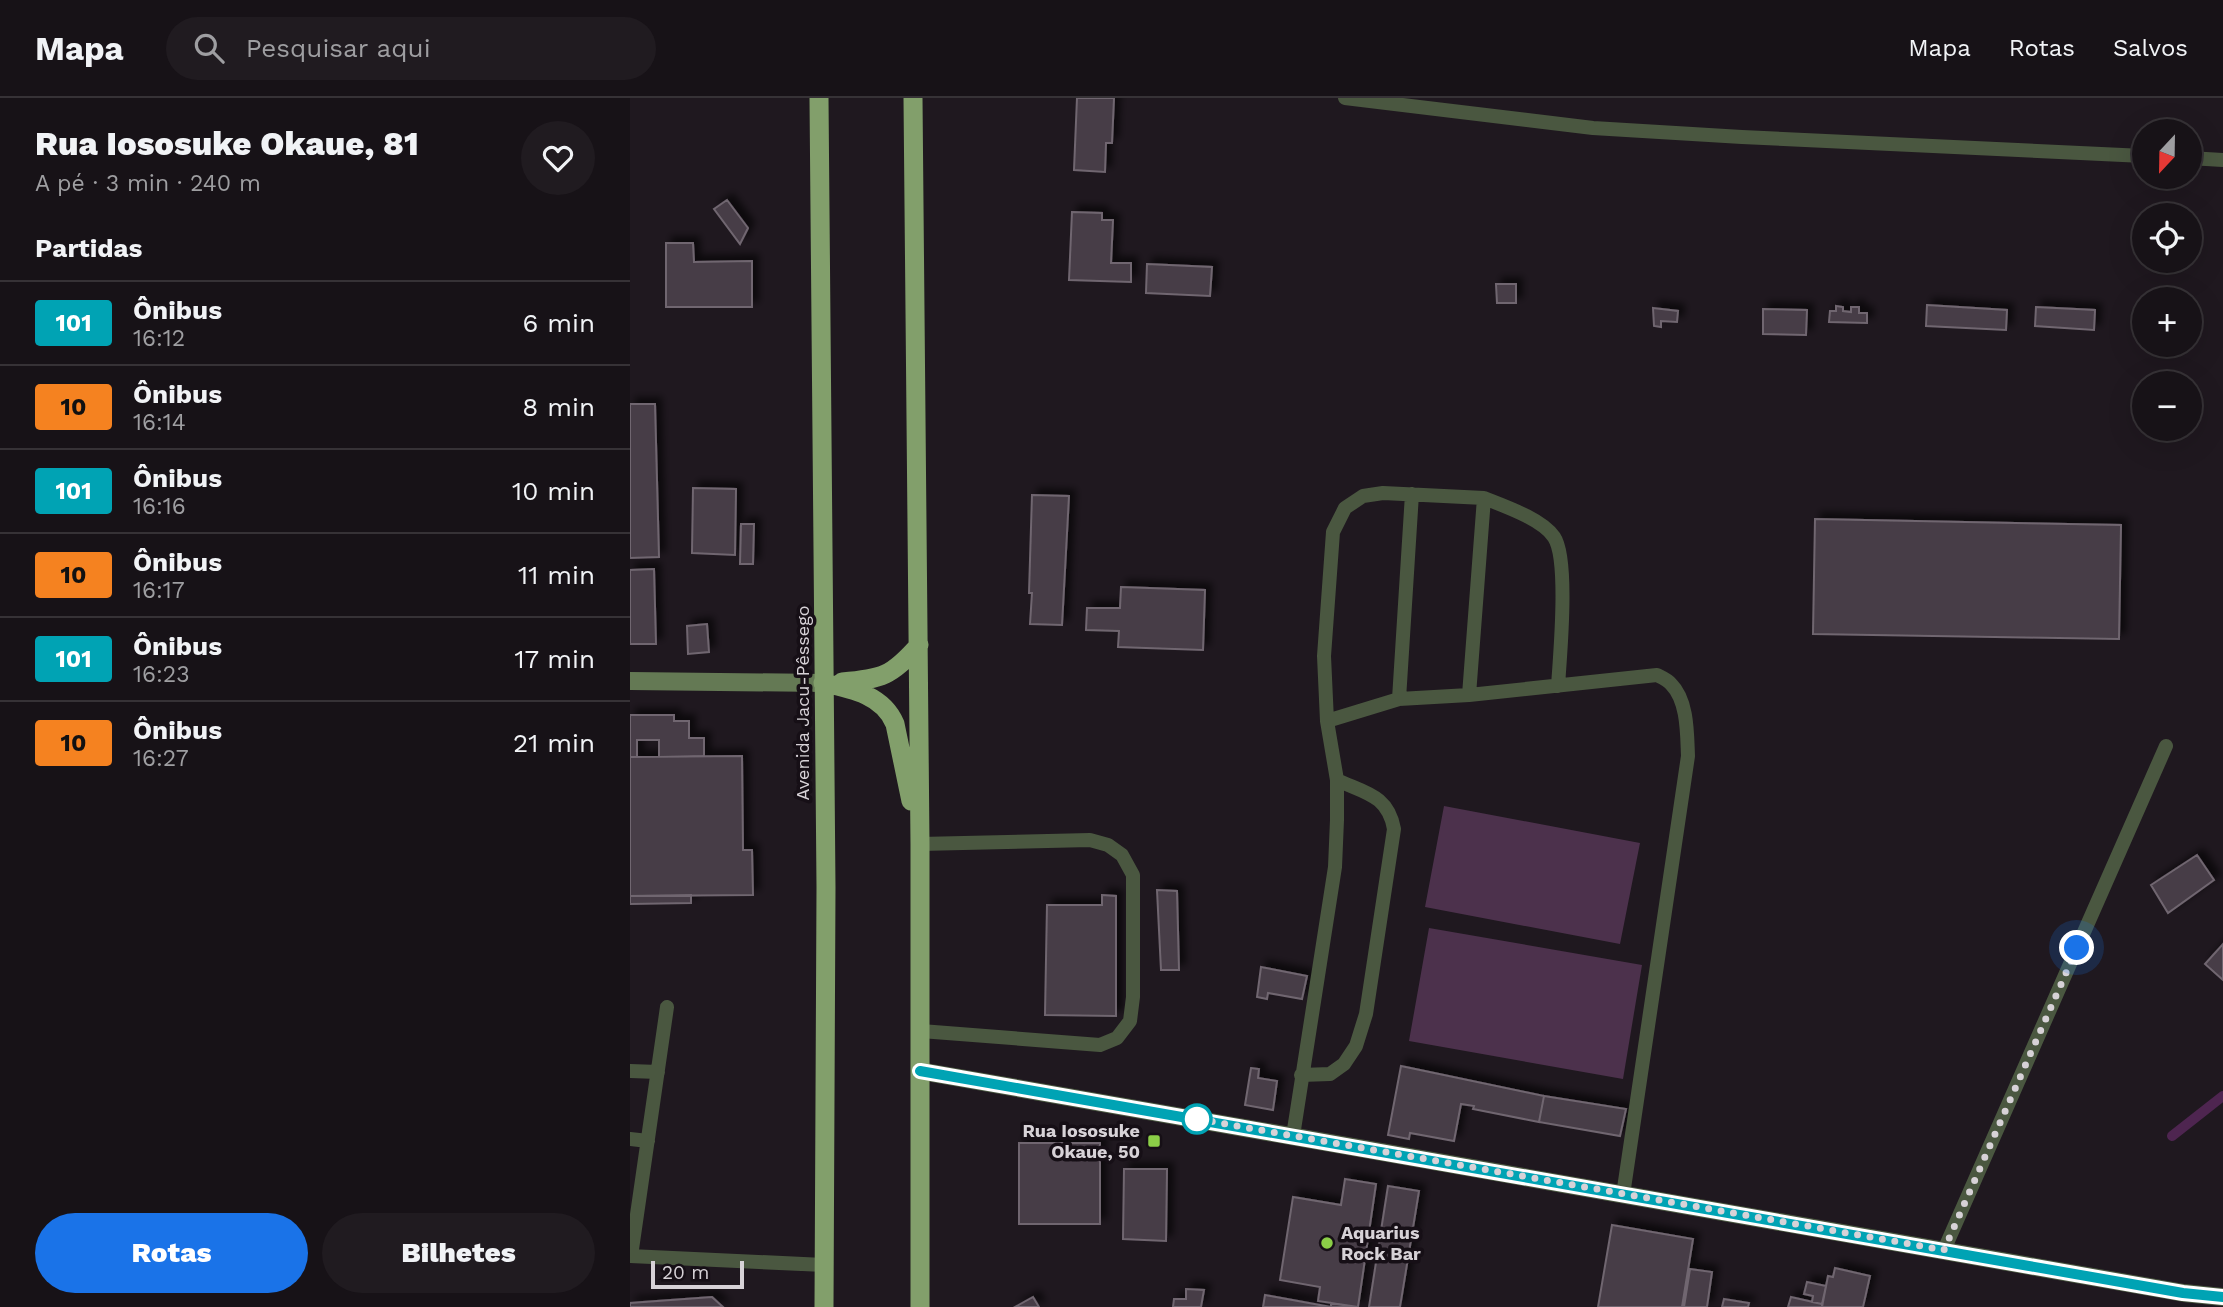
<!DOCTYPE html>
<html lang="pt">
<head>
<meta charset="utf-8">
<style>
	body { margin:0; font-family:"Work Sans",sans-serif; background:#201b20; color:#f1f3f6; height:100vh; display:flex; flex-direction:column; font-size:26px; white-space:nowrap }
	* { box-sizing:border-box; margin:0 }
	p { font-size:23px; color:#9e9ea1 }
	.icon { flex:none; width:38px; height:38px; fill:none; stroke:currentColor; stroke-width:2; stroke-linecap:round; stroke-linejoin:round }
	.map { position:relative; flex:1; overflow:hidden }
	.panel { display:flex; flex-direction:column; background:#171217; width:630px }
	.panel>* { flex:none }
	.badge { padding:0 14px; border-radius:5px; font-size:24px; line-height:46px }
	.needle { width:46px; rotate:202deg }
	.buttons { position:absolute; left:1502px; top:21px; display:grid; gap:14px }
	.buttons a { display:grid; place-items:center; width:70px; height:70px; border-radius:50%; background:#171217; box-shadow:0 7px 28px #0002,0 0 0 2px #363236; font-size:35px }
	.scale { position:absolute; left:21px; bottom:18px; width:93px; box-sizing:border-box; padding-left:7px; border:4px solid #d7d2d7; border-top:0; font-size:19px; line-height:24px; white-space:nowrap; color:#d7d2d7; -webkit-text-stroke:5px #160f16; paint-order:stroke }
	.you { position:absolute; width:35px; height:35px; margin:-18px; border:5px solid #fff; border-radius:50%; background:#1a73e8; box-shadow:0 0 0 10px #1a73e833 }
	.map>.badge { position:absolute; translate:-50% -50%; box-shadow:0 0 0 4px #fff }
	h2 { padding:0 35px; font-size:26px; line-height:63px }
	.round { display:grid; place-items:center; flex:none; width:74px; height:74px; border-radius:37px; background:#201b20 }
	.headline { display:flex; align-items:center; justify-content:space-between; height:119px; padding:0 35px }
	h1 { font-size:33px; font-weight:800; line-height:52px }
	.action { display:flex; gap:14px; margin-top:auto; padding:14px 35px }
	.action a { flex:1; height:80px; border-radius:42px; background:#1a73e8; color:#fff; font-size:28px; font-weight:800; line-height:80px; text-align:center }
	.action a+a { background:#201b20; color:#f1f3f6 }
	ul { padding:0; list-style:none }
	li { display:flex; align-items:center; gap:21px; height:84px; padding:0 35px; border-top:2px solid #363236 }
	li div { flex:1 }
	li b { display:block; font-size:26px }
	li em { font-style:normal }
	li .badge { min-width:77px; font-weight:700; text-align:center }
	header { display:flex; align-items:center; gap:42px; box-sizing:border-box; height:98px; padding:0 35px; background:#171217; border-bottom:2px solid #363236 }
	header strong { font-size:33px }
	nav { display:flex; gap:38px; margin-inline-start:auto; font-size:24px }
	.search { width:490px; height:63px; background:#201b20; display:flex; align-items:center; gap:18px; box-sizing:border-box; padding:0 24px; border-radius:38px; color:#9e9ea1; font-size:26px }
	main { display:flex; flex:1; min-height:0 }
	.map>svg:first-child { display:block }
</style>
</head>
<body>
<header>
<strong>Mapa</strong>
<div class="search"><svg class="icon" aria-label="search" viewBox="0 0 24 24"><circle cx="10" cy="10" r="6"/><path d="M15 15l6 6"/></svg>Pesquisar aqui</div>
<nav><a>Mapa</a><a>Rotas</a><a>Salvos</a></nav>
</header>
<main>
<section class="panel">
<div class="headline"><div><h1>Rua Iososuke Okaue, 81</h1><p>A pé · 3 min · 240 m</p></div><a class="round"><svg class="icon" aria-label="heart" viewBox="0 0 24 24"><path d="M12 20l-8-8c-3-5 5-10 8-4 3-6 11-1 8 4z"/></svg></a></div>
<h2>Partidas</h2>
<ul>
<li><span class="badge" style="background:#00a3b4;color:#fff">101</span><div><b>Ônibus</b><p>16:12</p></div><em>6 min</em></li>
<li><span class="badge" style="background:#f58220;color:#111">10</span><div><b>Ônibus</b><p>16:14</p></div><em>8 min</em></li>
<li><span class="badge" style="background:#00a3b4;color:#fff">101</span><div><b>Ônibus</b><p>16:16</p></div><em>10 min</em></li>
<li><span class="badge" style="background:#f58220;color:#111">10</span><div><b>Ônibus</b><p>16:17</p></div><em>11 min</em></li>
<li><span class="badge" style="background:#00a3b4;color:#fff">101</span><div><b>Ônibus</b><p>16:23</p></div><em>17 min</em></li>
<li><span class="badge" style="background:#f58220;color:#111">10</span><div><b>Ônibus</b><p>16:27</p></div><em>21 min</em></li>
</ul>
<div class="action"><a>Rotas</a><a>Bilhetes</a></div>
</section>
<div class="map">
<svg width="1593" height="1209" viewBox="0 0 1593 1209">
	<defs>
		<filter id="shadow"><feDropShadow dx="6" dy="-6" stdDeviation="3.5" flood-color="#0009"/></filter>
	</defs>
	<rect width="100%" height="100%" fill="#1f181f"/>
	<path fill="#4c314c" d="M814,708L1010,745L990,846L795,809Z
		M799,830L1012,867L993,981L779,943Z"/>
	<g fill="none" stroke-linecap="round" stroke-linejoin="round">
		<path stroke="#4e2550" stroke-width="10" d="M1542,1038L1593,998"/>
	</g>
	<path fill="#463d46" stroke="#706670" stroke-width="2" filter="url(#shadow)" d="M447,0H484L482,45H476L475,74L444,72Z
		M97,102L118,130L110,146L84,111Z
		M442,114L472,115V122H483L481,165H501V184L439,182Z
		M36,145H63L64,164L122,163V209H36Z
		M517,166L582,169L580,198L516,195Z
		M866,186H886V205H867Z
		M1297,207L1377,212L1376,232L1296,228Z
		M1206,208L1213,209V213L1221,214V209H1229V215H1237V225L1199,224L1200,213H1206Z
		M1406,209L1465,212L1464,232L1405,228Z
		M1023,210L1048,213L1047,224L1031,223V229L1024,228Z
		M1133,211L1177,212L1176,237L1133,236Z
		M0,306H25L29,459L0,460Z
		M63,390L106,391L105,457L62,455Z
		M402,397L439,398L432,527L400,526L402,495H399Z
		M1185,421L1491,427L1489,541L1183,536Z
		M111,426H124L123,466H110Z
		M24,471L26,546H0V472Z
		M491,489L575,492L573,552L488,549L489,533L456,532L457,510H490Z
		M77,526L79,554L58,556L57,528Z
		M0,617H44V623H59V640H74V658L29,659V642H7V659H0Z
		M112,658L113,752H122L123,797L0,798V659Z
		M1567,757L1584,782L1538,815L1521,787Z
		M527,792L547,793L549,872H531Z
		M61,797V805L0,806V798Z
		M472,797L486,798V918L415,917L417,807H472Z
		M1593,846V882L1575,866Z
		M631,869L677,878L672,901L638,895L637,901L627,899Z
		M771,968L914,998L909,1024L843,1011L844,1008L831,1006L824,1043L780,1035L779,1041L758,1037Z
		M621,970L629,971L628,980L647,983L643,1012L615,1007Z
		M914,998L996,1011L990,1038L909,1024Z
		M389,1045H470V1126H389Z
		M494,1071H537L536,1143L493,1141Z
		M715,1081L746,1086L728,1209L688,1203L690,1189L650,1182L663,1099L711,1107Z
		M758,1088L789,1093L770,1209H739Z
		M982,1127L1063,1141L1052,1209H968Z
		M1205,1170L1240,1178L1233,1209H1192L1198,1178L1203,1179Z
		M1060,1171L1082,1174L1077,1209H1054Z
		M1177,1184L1196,1188L1192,1206L1182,1204L1183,1198L1174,1196Z
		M556,1191L574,1192L571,1209H543L544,1201H556Z
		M635,1197L701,1209V1205L719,1208L718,1209H633Z
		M82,1199L93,1209H0V1205Z
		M403,1199L409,1209H385Z
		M1161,1199L1192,1206V1209H1158Z
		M1094,1201L1119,1205L1118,1209H1092Z"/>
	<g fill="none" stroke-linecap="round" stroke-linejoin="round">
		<path stroke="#4a5740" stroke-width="14" d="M715,0L963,30L1112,39L1514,58
			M1559,60L1593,62
			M854,400C874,408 912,421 924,439C939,461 930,557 928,588
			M769,601L782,396
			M697,623L694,558L703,434L715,410L733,398L753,395L854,400L839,597
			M290,746L460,742L478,747L492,757L503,777V899L500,923L487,940L470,947L291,933
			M0,973L28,974
			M671,977L700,976L714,966L726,948L736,916L764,731C758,697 735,695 707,682
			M663,1038L705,769L707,722V682L697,623L769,601L839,597L1027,577C1031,579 1038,582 1041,586C1058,603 1057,636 1058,658L993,1097
			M0,1041L18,1043
			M1314,1152L1536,648
			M0,1158L194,1167
			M1,1158L37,909"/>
		<path stroke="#4a5740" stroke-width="18" d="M290,973L1554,1195L1593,1199"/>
		<path stroke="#647954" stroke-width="18" d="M0,583L193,585"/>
		<path stroke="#829f6b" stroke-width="19" d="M189,0L196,789L194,1209
			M283,0L290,746V1209
			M212,584C252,581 262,578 289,547
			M193,585C222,591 253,597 265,626L281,703"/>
	</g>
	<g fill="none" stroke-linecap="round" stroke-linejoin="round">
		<defs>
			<path id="line" d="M290,973L1553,1195L1593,1199"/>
		</defs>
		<use href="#line" stroke="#fff" stroke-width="16"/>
		<use href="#line" stroke="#00a3b4" stroke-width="10"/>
		<path stroke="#d7d2d7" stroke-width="7" stroke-dasharray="0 12.6" d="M567,1021L556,1019L1314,1152L1447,850"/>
	</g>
	<circle fill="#fff" stroke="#00a3b4" stroke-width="3.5" cx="567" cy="1021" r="14"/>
	<g fill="#8bce47" stroke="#160f16" stroke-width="2.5">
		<rect x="517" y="1036" width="14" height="14" rx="3.5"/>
		<circle cx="697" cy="1145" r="7"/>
	</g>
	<g text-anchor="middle" stroke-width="7" stroke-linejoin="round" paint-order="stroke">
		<g font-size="18" fill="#d7d2d7" stroke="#160f16">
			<text transform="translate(173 605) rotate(-90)" y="6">Avenida Jacu-Pêssego</text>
		</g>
		<g font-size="18" font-weight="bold" fill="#d7d2d7" stroke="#160f16" text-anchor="end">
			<text x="510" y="1039">Rua Iososuke<tspan x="510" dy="21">Okaue, 50</tspan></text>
			<text x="711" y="1141" text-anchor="start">Aquarius<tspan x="711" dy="21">Rock Bar</tspan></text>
		</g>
	</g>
</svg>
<div class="buttons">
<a><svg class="needle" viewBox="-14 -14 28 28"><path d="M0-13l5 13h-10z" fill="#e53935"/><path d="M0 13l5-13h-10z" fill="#9e9ea1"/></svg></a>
<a><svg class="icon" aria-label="locate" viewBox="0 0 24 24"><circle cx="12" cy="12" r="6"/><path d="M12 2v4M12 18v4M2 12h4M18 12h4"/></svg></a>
<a>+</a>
<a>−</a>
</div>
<div class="scale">20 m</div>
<div class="you" style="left:1447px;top:850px"></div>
</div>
</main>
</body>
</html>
